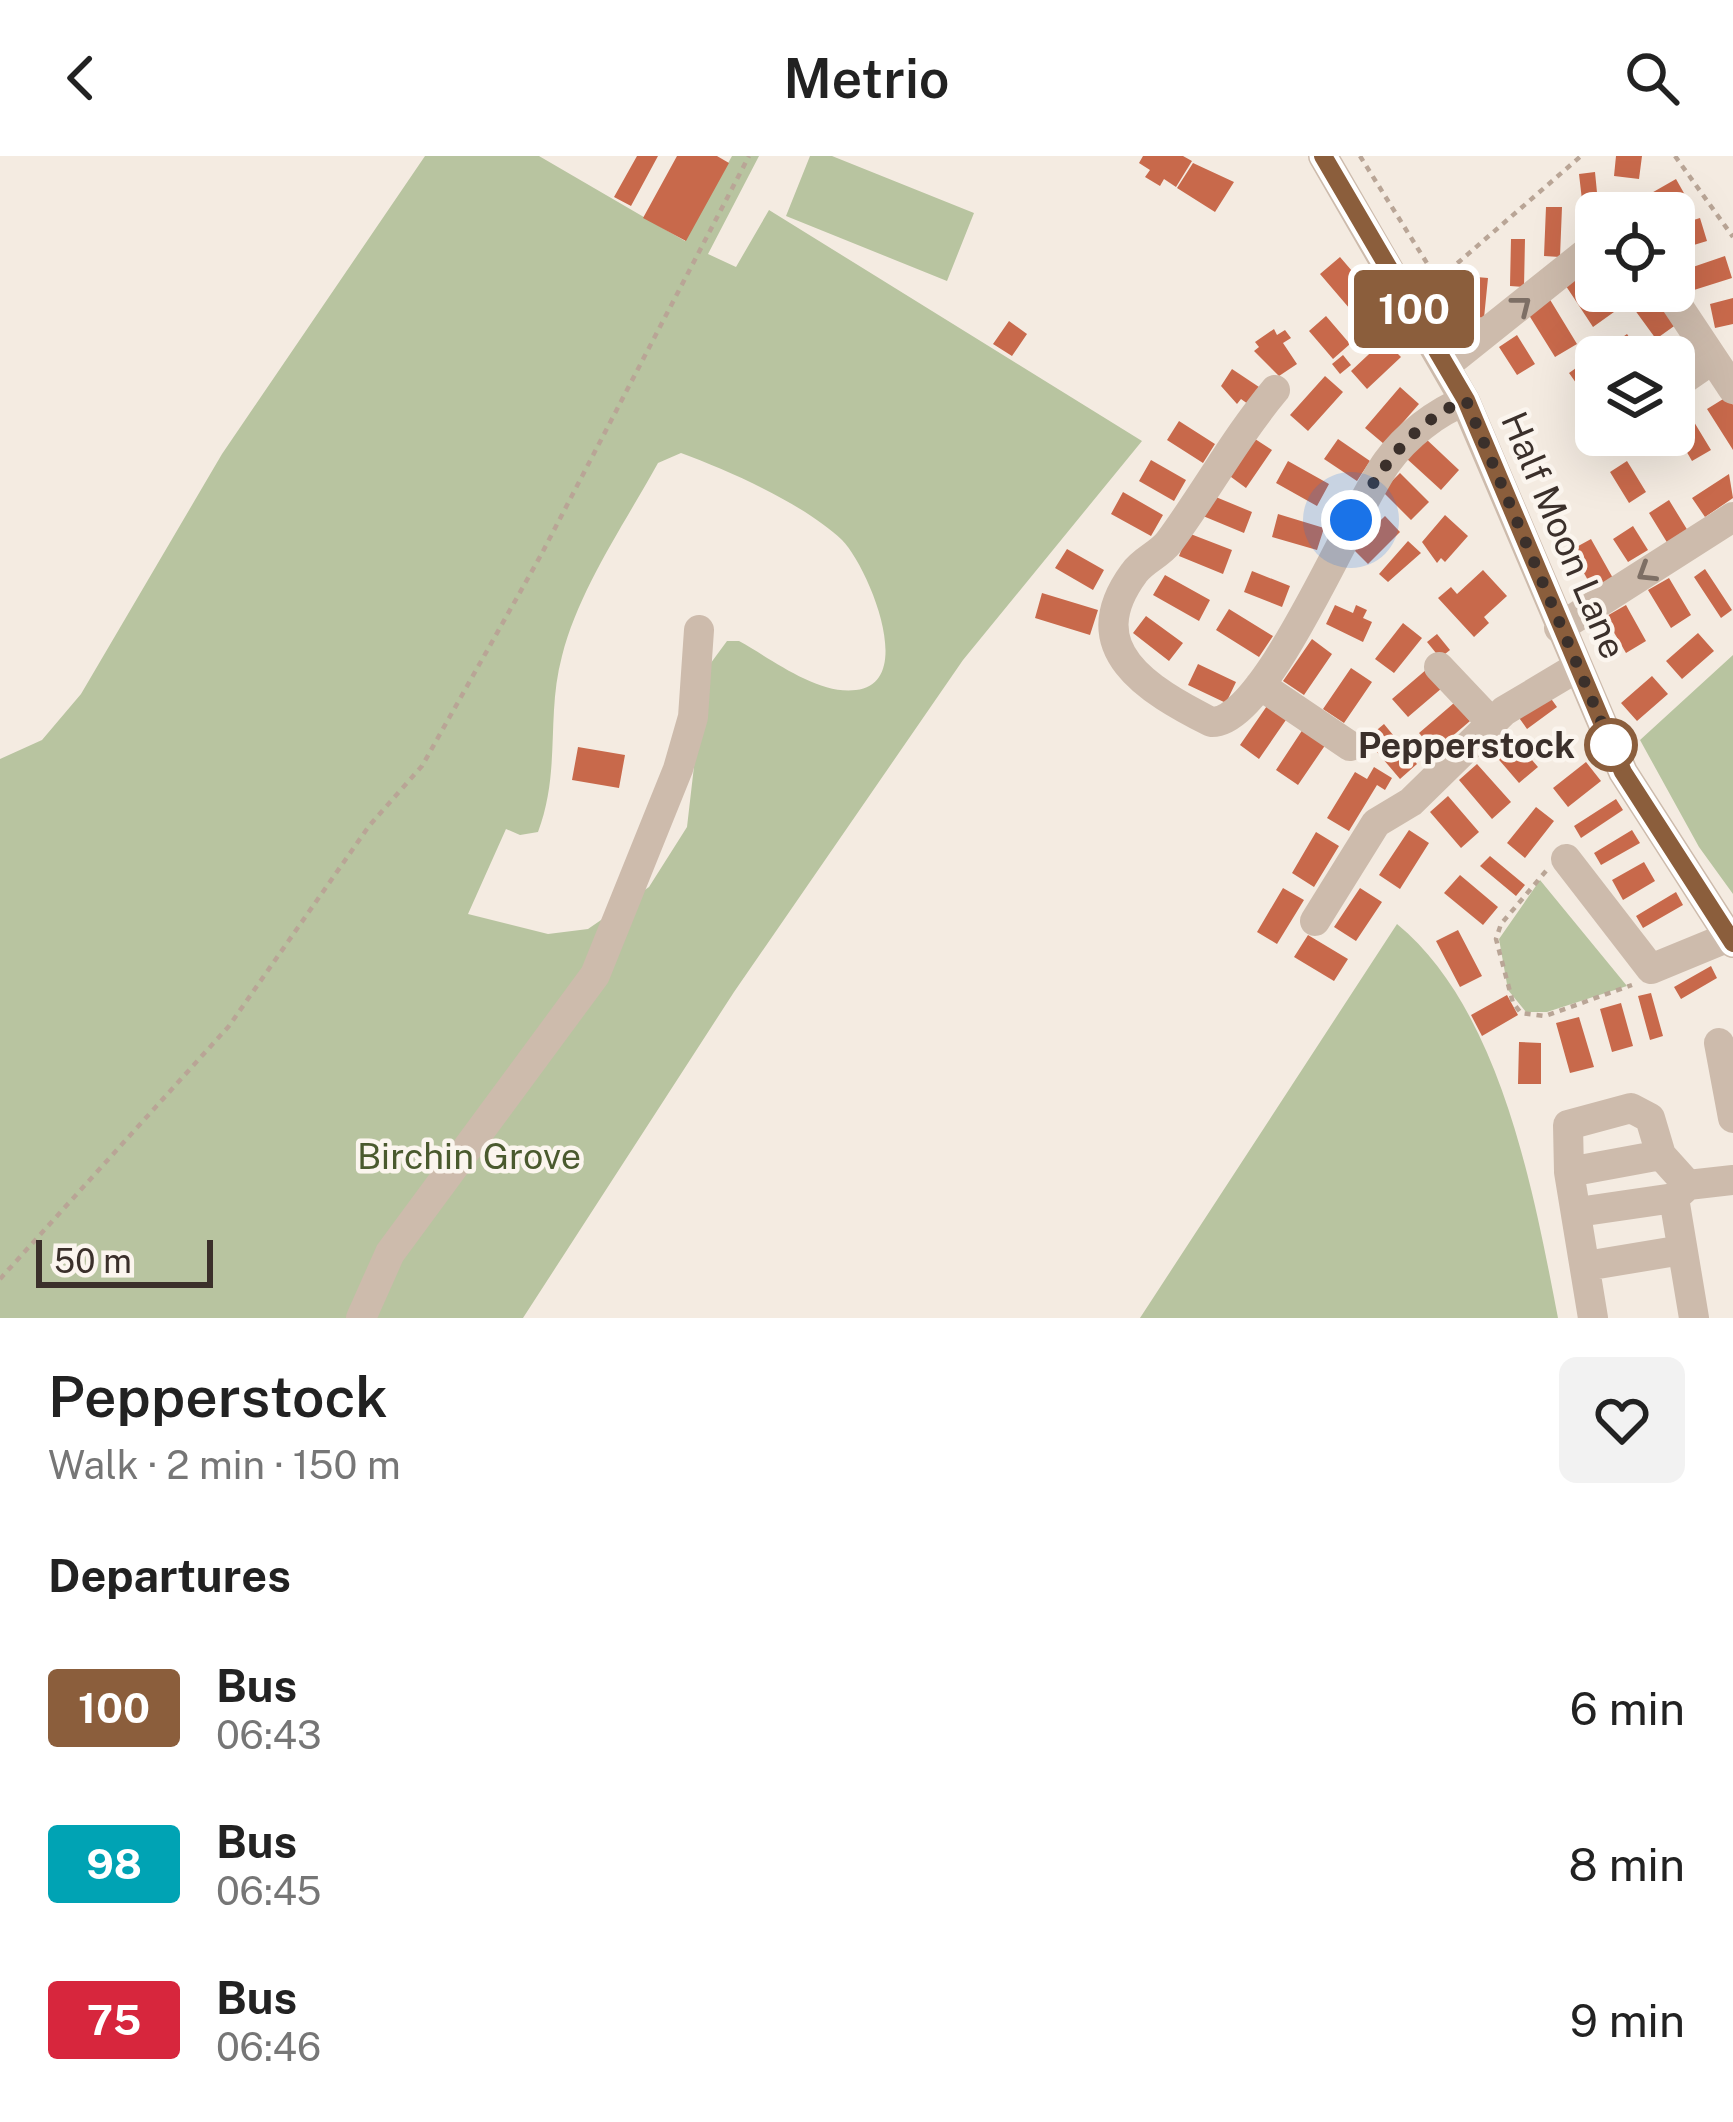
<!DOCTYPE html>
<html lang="en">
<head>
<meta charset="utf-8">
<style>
	body { margin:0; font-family:"Public Sans",sans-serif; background:#f2f2f2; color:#222; height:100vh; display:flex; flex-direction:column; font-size:45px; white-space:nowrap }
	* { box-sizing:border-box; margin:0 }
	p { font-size:39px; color:#767676 }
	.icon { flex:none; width:66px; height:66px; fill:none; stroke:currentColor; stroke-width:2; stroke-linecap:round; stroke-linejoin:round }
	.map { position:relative; height:1162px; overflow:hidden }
	.drawer { display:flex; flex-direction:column; background:#fff; flex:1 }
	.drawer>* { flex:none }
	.badge { padding:0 24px; border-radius:9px; font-size:42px; line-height:78px }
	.controls { position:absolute; left:1575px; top:36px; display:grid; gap:24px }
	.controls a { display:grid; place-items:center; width:120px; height:120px; border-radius:18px; background:#fff; box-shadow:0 12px 48px #0002; font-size:60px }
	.scale { position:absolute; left:36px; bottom:30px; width:177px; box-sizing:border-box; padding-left:12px; border:6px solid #3b302b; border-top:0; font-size:33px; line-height:42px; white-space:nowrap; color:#3b302b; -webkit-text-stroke:9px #fbf5ee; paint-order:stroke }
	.you { position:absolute; width:60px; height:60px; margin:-30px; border:9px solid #fff; border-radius:50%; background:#1a73e8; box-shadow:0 0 0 18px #1a73e833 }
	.map>.badge { position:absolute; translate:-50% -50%; box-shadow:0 0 0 6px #fff }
	h2 { padding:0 48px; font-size:45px; line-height:108px }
	.round { display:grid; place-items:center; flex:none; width:126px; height:126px; border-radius:18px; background:#f2f2f2 }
	.overview { display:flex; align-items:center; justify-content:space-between; height:204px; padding:0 48px }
	h1 { font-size:57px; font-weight:600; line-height:90px }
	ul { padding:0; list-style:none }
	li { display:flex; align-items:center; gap:36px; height:156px; padding:0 48px }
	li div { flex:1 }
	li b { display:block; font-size:45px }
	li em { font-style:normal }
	li .badge { min-width:132px; font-weight:700; text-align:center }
	header { display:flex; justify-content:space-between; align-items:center; height:156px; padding:0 48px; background:#fff; font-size:54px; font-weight:600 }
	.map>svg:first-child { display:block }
</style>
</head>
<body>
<header><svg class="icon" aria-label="back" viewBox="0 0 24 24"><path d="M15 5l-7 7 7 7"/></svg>Metrio<svg class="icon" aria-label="search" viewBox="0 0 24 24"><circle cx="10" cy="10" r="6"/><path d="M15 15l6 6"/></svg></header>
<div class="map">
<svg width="1733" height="1162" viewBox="0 0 1733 1162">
	<rect width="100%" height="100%" fill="#f4ebe1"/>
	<path fill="#b8c4a0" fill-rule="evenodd" d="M425,0H539L685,85L732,0H759L708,98L736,111L769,54L1142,285L963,504L734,836L523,1162H0V603L42,584L81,538L222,298ZM681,297C730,315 804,348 842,384C867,409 918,527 856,534C817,539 772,503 739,485H727L705,515L687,671L649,731L588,773L548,778L468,758L506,673L520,679L538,676C561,615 546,559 562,500C579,433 625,367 658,307Z
		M810,0H832L974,57L947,125L786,60Z
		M1733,499V738L1699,691L1640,584Z
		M1540,724L1627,830L1547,856H1526L1508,834L1499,783Z
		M1397,768C1501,853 1534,1038 1558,1162H1140Z"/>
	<path fill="#c8694b" d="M637,0H658L631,50L614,41Z
		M677,0H717L729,7L686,85L643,62Z
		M1143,0H1183L1192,5L1176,31L1164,23L1160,30L1145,21L1150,14L1139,7Z
		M1616,0H1642L1639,23L1614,20Z
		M1193,7L1234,26L1215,56L1177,32Z
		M1595,16L1599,57L1596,69L1585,70L1579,18Z
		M1676,23L1685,39L1654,57H1639L1634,47Z
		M1546,51H1562L1560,101L1544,100Z
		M1700,62L1707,85L1674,95V70Z
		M1511,83H1525L1524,131L1510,130Z
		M1725,100L1732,122L1694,134L1687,113Z
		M1340,101L1376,143L1356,160L1320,118Z
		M1585,113L1614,156L1593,171L1564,127Z
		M1465,120L1488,122L1484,162L1462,159Z
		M1645,135H1653L1677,168L1656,183L1629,146Z
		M1549,142L1577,188L1555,201L1527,156Z
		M1733,142V168L1715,172L1710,148Z
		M1374,151L1381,160L1364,176L1356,167Z
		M1326,160L1350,188L1333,203L1309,175Z
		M1009,165L1027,178L1012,200L993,188Z
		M1274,173L1277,179L1285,174L1291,182L1283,187L1297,208L1279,220L1254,195L1259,191L1255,186Z
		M1627,178L1643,201H1613L1607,192Z
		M1517,179L1535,208L1517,219L1499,191Z
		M1384,184L1401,201L1367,233L1351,215Z
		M1343,199L1351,209L1340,218L1332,208Z
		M1590,202L1596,210V255L1569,217Z
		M1232,213L1259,231L1248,248L1241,243L1237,248L1221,230Z
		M1325,220L1343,236L1308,275L1290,259Z
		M1400,231L1419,248L1384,288L1365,272Z
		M1728,240L1733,249V294L1707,253Z
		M1688,256L1711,294L1692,305L1674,274V264Z
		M1179,265L1215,288L1203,307L1167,284Z
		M1252,281L1272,294L1246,332L1227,318Z
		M1425,282L1459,314L1441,334L1406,302Z
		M1338,283L1370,305L1357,325L1324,303Z
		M1151,304L1186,324L1174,345L1139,325Z
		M1288,305L1329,328L1317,350L1276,327Z
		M1627,305L1646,336L1629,347L1610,316Z
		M1400,317L1429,346L1411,364L1382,335Z
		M1729,318L1733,342L1705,361L1692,342Z
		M1123,336L1163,359L1151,380L1111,358Z
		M1211,339L1252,356L1244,377L1203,360Z
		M1669,344L1688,375L1668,388L1649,357Z
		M1278,358L1324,372L1317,394L1272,381Z
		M1445,359L1468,380L1445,406L1441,402L1437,407L1422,386Z
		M1385,360L1400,376L1368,408L1352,392Z
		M1633,370L1648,394L1628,406L1613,383Z
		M1188,377L1232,394L1223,418L1179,400Z
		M1591,383L1614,424L1594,435L1571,394Z
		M1408,385L1421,397L1388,426L1379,418Z
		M1067,393L1104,414L1093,434L1055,412Z
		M1705,413L1732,454L1721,462L1694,421Z
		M1483,414L1507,440L1484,461L1489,467L1474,481L1438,442L1451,431L1457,438Z
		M1252,415L1290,430L1282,451L1244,436Z
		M1165,419L1210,444L1199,465L1153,439Z
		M1669,422L1691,459L1671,472L1648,434Z
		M1042,437L1098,454L1090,479L1035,462Z
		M1335,449L1353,457L1356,449L1367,454L1363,462L1372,466L1363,486L1326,468Z
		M1626,449L1646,485L1626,497L1605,461Z
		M1229,453L1273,480L1259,501L1216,474Z
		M1146,460L1183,487L1169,505L1133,477Z
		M1403,467L1422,482L1394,517L1375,503Z
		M1698,477L1714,495L1682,523L1666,505Z
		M1437,478L1450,494L1440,502L1427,486Z
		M1312,483L1332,498L1304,539L1283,525Z
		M1198,508L1236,526L1226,547L1188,529Z
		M1351,512L1372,526L1344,567L1323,553Z
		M1427,513L1442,532L1408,561L1392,543Z
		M1652,520L1668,538L1637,565L1621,547Z
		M1547,537L1557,551L1527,573L1517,559Z
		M1269,547L1288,561L1259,603L1240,589Z
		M1454,547L1470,565L1435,595L1419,577Z
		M1384,568L1417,608L1400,623L1366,583Z
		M1305,570L1328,585L1298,629L1276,614Z
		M1507,575L1538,611L1519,627L1488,591Z
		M578,591L625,599L619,632L572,624Z
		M1586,606L1601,625L1568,651L1553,632Z
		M1477,608L1511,646L1492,663L1459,624Z
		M1374,611L1392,622L1385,634L1377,629L1349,675L1327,662L1355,616L1367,623Z
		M1448,640L1479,676L1461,692L1430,656Z
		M1616,643L1623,654L1581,682L1574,670Z
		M1536,651L1554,665L1525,702L1507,687Z
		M1409,674L1429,687L1400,733L1379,719Z
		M1632,674L1640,687L1601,709L1594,697Z
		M1316,676L1339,690L1314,731L1292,717Z
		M1490,700L1525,729L1516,740L1480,710Z
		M1644,706L1655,725L1623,744L1612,724Z
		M1460,719L1498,751L1483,769L1444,737Z
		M1283,732L1304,744L1277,788L1257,776Z
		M1360,732L1382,746L1356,785L1334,771Z
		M1676,736L1683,749L1643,772L1636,760Z
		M1458,774L1482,820L1460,831L1436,785Z
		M1308,779L1348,803L1334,825L1294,801Z
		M1711,810L1717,822L1681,843L1674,831Z
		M1651,837L1663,880L1650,884L1638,840Z
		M1507,839L1518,859L1482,880L1471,859Z
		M1621,847L1633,890L1612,896L1600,853Z
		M1579,861L1594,911L1570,917L1556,867Z
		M1519,886L1541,887V928H1518Z"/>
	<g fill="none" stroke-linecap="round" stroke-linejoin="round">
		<path stroke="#b9a596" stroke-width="4.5" stroke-dasharray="6 6" stroke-linecap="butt" d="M1360,0L1435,120L1445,118L1581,0
			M1675,0L1733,81
			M1546,715L1501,768L1496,783L1513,847L1521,857L1545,860L1632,829
			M0,1123L229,870L369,670L422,610L541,399L749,0"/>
		<path stroke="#cdbbac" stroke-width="30" d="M1323,0L1465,245L1623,616L1733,787
			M1668,135L1733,233
			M1447,208L1596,89
			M1674,230L1713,203
			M1275,234C1235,282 1206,336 1169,386C1159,399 1143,404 1134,417C1078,493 1148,534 1211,566C1266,569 1353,352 1387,306C1406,280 1436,256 1465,245
			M1559,472L1733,361
			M1439,511L1492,567
			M1260,529L1350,590
			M1566,703L1651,813L1729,781
			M1315,765L1376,667L1411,646L1504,555L1576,512
			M1719,887L1733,962
			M1569,1016L1568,969L1631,952L1650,962L1661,999
			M1674,1042L1694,1162
			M1578,1056L1674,1042L1688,1029L1733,1024
			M1586,1110L1682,1094
			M361,1162L390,1097L595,819L678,613L693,561L699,474
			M1593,1162L1569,1016L1661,999L1688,1029"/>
	</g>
	<defs><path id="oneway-chevron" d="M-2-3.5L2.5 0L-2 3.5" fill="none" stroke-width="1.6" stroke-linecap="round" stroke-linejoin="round" transform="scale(3)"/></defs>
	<g stroke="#7d6f65">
		<use href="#oneway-chevron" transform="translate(1522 149) rotate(-38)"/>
		<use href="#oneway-chevron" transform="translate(1646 417) rotate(148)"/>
	</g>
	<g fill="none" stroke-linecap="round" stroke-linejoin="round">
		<defs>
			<path id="line" d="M1323,0L1466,244L1623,616L1733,787"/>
		</defs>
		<use href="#line" stroke="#fff" stroke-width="27"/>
		<use href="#line" stroke="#8b5e3c" stroke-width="18"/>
		<path stroke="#3b302b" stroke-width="12" stroke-dasharray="0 21.6" d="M1351,364C1379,315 1411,266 1466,244L1611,589"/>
	</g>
	<circle fill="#fff" stroke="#8b5e3c" stroke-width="6" cx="1611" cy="589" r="24"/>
	<g text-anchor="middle" stroke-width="9" stroke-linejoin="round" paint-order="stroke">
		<g font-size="36" fill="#3b302b" stroke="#fbf5ee">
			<text transform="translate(1564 379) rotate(67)" y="13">Half Moon Lane</text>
		</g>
		<g font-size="36" font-weight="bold" fill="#3b302b" stroke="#fbf5ee" text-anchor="end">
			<text x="1575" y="602">Pepperstock</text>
		</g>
		<g font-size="36" fill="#4a5a2e" stroke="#fbf5ee">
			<text x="469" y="1013">Birchin Grove</text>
		</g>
	</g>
</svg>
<div class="controls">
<a><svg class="icon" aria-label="locate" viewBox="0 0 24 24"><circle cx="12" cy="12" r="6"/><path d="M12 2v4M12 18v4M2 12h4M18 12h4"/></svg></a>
<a><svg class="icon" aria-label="layers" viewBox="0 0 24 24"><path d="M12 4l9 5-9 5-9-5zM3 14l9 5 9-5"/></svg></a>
</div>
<div class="scale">50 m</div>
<div class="you" style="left:1351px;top:364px"></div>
<b class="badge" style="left:1414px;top:153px;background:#8b5e3c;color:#fff">100</b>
</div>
<section class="drawer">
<div class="overview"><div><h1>Pepperstock</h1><p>Walk · 2 min · 150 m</p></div><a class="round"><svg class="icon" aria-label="heart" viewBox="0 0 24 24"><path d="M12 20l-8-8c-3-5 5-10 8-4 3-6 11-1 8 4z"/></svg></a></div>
<h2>Departures</h2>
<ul>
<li><span class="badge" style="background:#8b5e3c;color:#fff">100</span><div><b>Bus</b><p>06:43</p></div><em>6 min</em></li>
<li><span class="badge" style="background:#00a3b4;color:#fff">98</span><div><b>Bus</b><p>06:45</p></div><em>8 min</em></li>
<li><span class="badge" style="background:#d7263d;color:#fff">75</span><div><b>Bus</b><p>06:46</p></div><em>9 min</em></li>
</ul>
</section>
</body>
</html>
